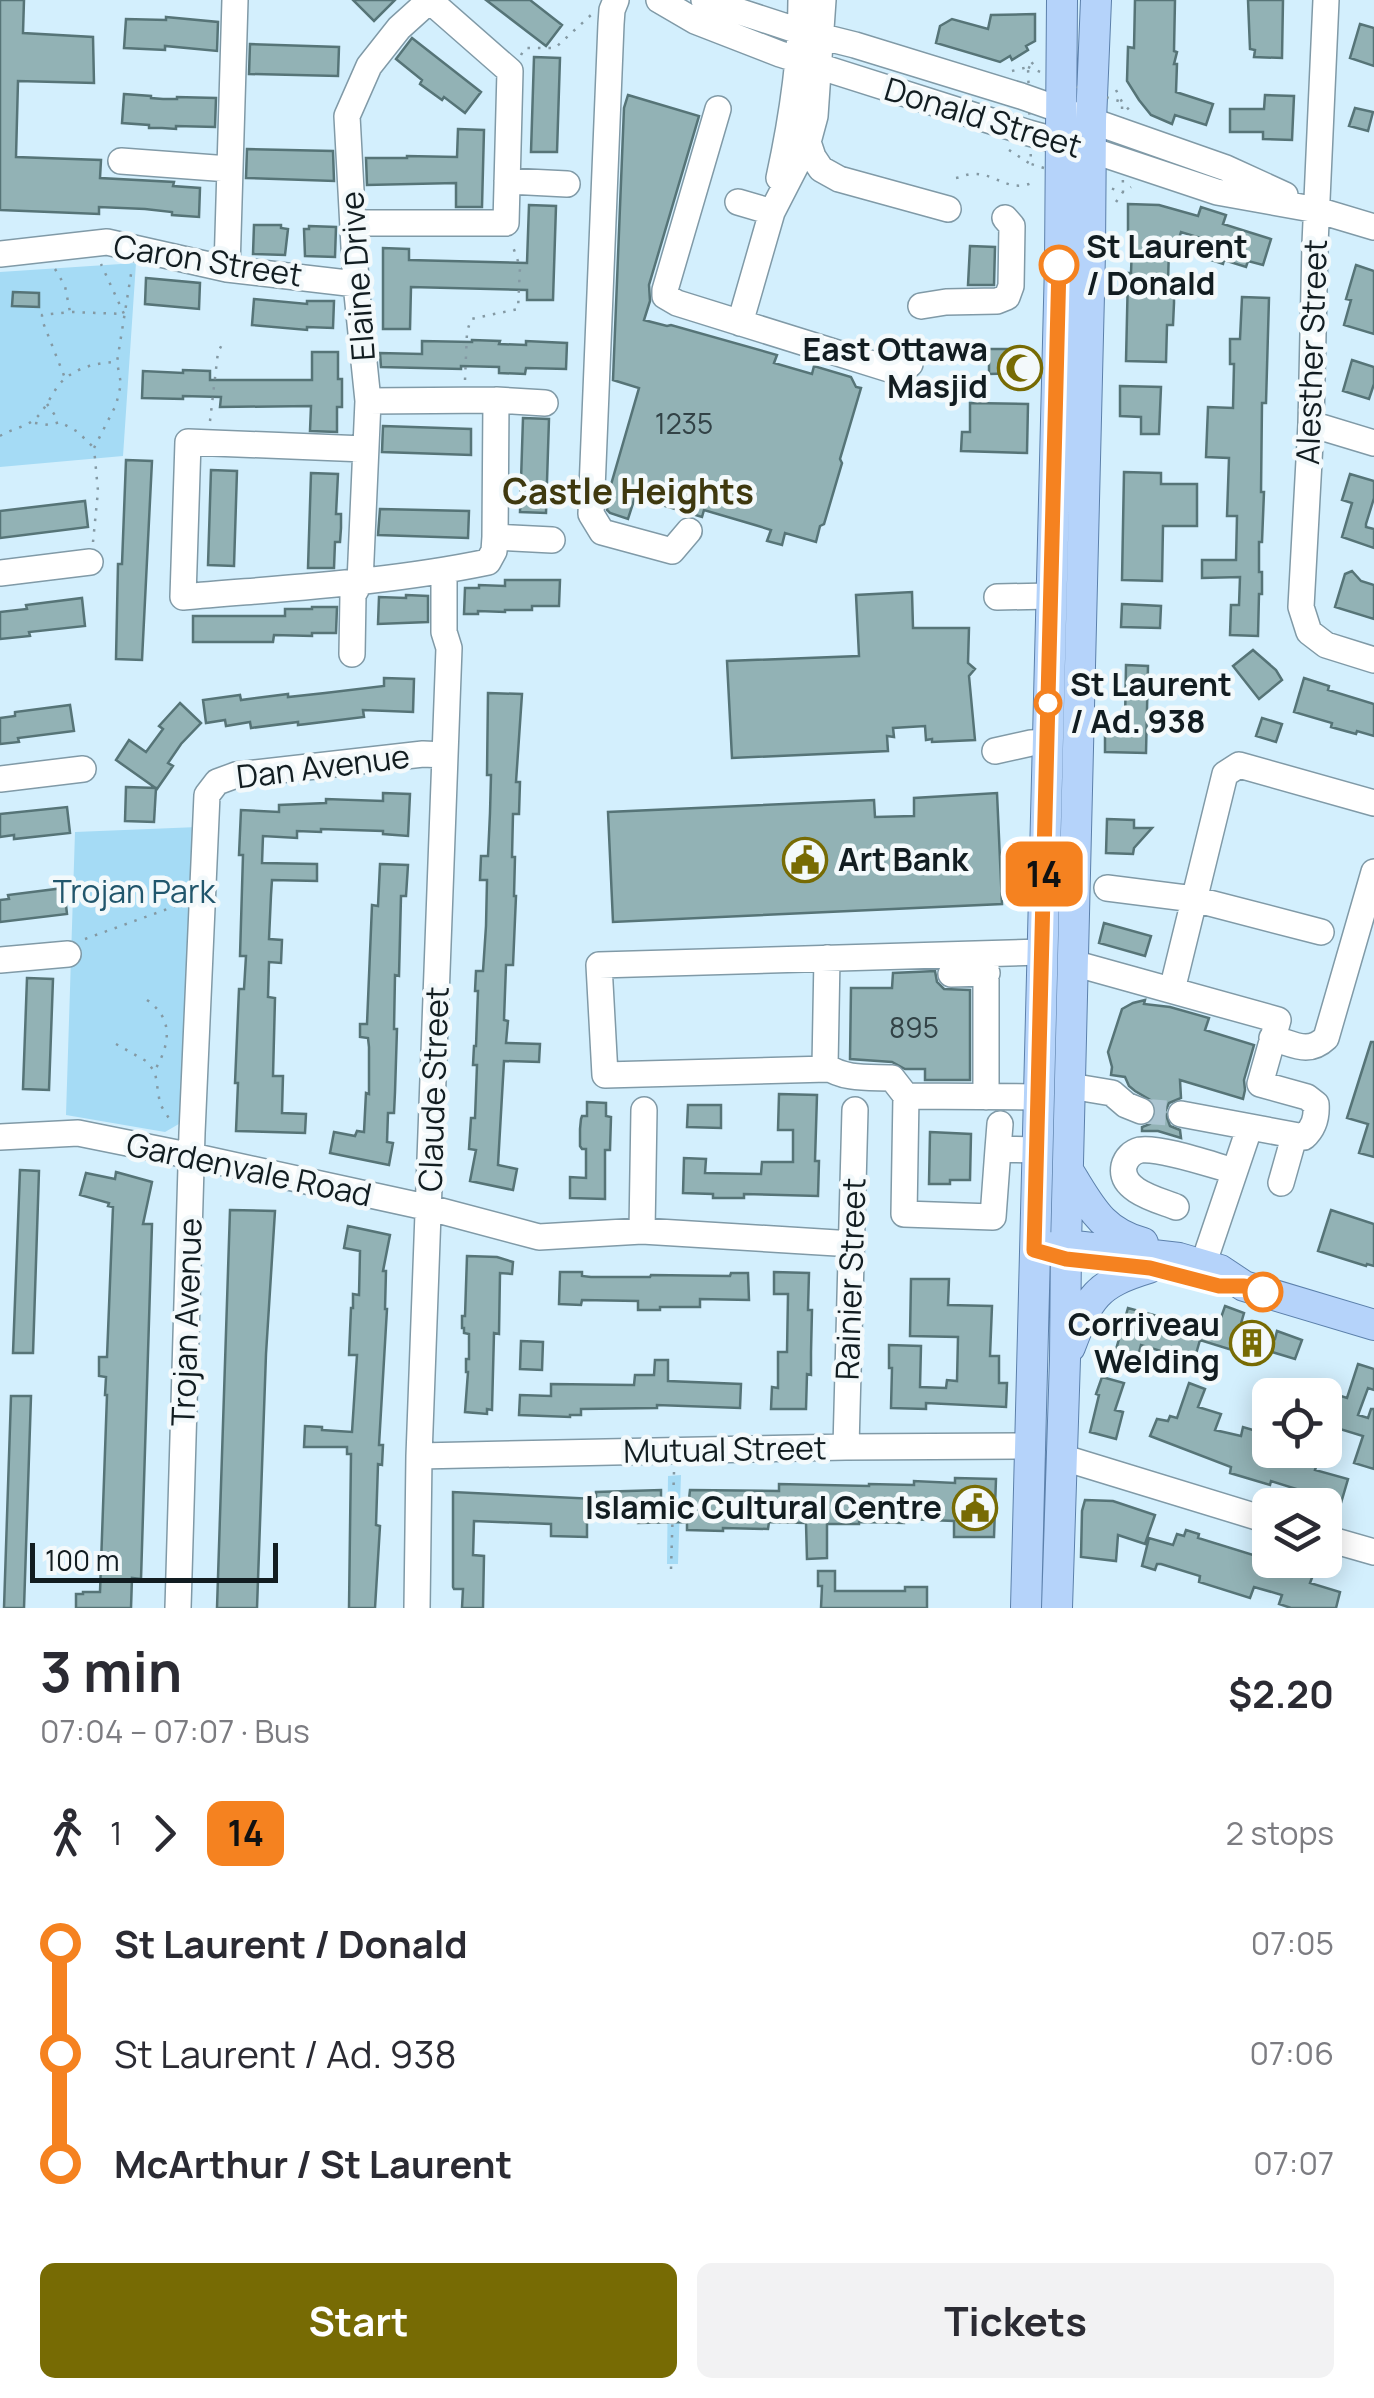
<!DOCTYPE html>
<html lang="en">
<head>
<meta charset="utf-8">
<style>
	body { margin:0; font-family:Manrope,sans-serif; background:#f2f2f3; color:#2b2b33; height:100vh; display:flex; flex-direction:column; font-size:38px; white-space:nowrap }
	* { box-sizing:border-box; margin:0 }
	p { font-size:32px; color:#7c7c81 }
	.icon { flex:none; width:55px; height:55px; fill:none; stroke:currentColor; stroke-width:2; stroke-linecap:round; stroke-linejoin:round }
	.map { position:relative; height:1608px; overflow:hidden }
	.side { display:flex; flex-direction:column; background:#fff; flex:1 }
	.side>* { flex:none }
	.badge { padding:0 20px; border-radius:15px; font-size:35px; line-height:65px }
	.controls { position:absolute; left:1252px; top:1378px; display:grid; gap:20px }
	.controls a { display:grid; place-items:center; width:90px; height:90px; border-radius:15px; background:#fff; box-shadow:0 5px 25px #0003; font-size:50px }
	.scale { position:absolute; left:30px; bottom:25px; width:248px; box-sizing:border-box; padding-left:10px; border:5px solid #121d21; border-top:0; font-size:28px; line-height:35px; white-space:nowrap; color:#121d21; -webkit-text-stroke:8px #f3f9fb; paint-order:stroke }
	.map>.badge { position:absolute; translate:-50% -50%; box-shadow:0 0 0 5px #fff }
	.legs { display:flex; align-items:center; gap:15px; height:110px; padding:0 40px; font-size:32px }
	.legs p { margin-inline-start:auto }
	.summary { display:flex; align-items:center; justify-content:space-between; height:170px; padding:0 40px }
	h1 { font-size:55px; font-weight:700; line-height:75px }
	.cta { display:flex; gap:20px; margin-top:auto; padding:20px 40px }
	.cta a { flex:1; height:115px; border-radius:15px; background:#776b04; color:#fff; font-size:40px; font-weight:700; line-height:115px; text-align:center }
	.cta a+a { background:#f2f2f3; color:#2b2b33 }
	ul { padding:0 40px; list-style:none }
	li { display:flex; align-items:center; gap:35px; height:110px; font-size:38px }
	li i { display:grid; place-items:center; width:15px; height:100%; margin:0 12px; background:currentColor }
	li i::after { content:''; width:25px; height:25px; margin:-12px; border:8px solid; border-radius:50%; background:#fff }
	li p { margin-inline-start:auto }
	li:first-child i { background:linear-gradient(#0000 50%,currentColor 0) }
	li:last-child i { background:linear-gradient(currentColor 50%,#0000 0) }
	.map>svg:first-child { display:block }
</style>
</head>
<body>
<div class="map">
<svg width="1374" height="1608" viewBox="0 0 1374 1608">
	<rect width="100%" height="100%" fill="#d3effd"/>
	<path fill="#a5dbf5" d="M136,263L123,456L0,467V272Z
		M198,827L184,1121L165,1132L66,1115L75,832Z
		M681,1475L678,1564H667L668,1476Z"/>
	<path fill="#92b2b5" stroke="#567477" stroke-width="2.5" d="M0,0H24L23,33L93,37L94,83L18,81L16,157L101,160L100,178L174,182L173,186L200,188L199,217L172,215V212L145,209L99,207V214L0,210Z
		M353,0H395L374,21Z
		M486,0H530L562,25L546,46Z
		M1135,0H1175L1174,51L1177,52L1174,64H1177L1176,92L1213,104L1206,125L1175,115L1172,124L1151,115L1139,100L1127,81L1128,47L1134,48Z
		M1248,0H1283L1282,58L1254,57L1255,50L1250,49Z
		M1035,14V41L1026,46L1028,50L1012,60L1010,56L1000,62L936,43L940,26L952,19L988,29L991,15Z
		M166,17L218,22L217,51L165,46V50L124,48L126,19L166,20Z
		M1360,24L1374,28V66L1350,58Z
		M412,38L481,92L465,113L444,97L442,100L420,84L422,80L396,59Z
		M250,44L339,47L338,76L249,74Z
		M534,57L560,58L557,152H531Z
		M124,94L151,96V98L163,99H177V97L216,98L215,127L176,126V129L162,128H149V125L122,123Z
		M628,95L699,116L649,285L650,301L644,320L667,326L671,325L777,355L774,363L812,374L814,366L851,377L856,387L861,388L840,459L842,463L824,524L820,526L816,542L785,533L782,545L767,541L771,530L755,525L704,510L702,517L635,497L628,519L610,513L607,510L608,495L639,388L613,380L624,108Z
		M1265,95L1294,96L1292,140L1263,139V132H1230V109H1264Z
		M1355,108L1373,112L1368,131L1349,126Z
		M458,129L484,130L482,207H456V183L367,185L366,158H407V156L457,157Z
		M247,149L333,151L334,181L246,178Z
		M1128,204L1159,205L1198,216L1201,207L1226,215L1223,224L1271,239L1263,265L1248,261L1246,267L1224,260L1223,264L1211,260L1217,243L1181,232L1175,251L1169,249L1168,282H1174V303L1173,325H1167L1166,362L1126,361L1128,273H1131L1132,245H1128Z
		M529,205L556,206L553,300H527V290L411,287L410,329H383V248L409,249V260L527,263Z
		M254,225H281V228L288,229L285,255L253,254Z
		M309,226L336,227L335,257L305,256L304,229H309Z
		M970,246L995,247L994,285H968Z
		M1356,265L1374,271V334L1344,325L1351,300L1346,299Z
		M146,278L200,283L199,309L145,304Z
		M13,292L39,293V307L12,306Z
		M1242,297L1269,298L1266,403H1262L1261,492H1264L1262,542H1259V572H1262V594H1259L1258,636L1230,635L1231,605H1239L1240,577L1202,578V560H1236L1237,516H1227L1229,458L1206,457L1208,407L1233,408L1234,364H1230V339H1240Z
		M254,299L307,304V301H334L333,328L307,327V330L252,325Z
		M472,340L500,341L499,344L526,345V341L567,343L566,369L526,368L525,374L499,373V367L461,366V369L381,367L380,353L422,354V341L472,342Z
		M989,349H1026V373L989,374Z
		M312,352H338V379H342V407H337V432L310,431L311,406L220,407L221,397L183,396V399L142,398L143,371L183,373V370L210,371V380H312Z
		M1352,360L1374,367V384L1369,399L1343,391Z
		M1120,386L1161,387L1159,434H1141V417L1120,416Z
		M970,403L1028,404L1027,453L961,451L962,432H970Z
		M523,418L549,419L546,513L520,512Z
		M383,426L471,429V455L382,452Z
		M126,460L152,461L142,660L116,659L118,564H122Z
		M211,470L237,471L234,566L208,565Z
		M1124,472L1161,473V484H1197V526H1163L1162,581L1122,580Z
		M311,473L338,474L336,514H341V528L340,542H335L334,568H308Z
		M1350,474L1374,481V498L1366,524V527L1374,529V548L1342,537L1352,503L1342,500Z
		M85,501L88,527L0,538V511Z
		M380,509L469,511L468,538L378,535Z
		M1352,571L1361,581L1374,585V619L1335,607L1345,574Z
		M505,580H560L559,606H532V610H505V612L478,611V614H464L465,588H479V585L505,586Z
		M912,592L913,628H969L968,663L975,669L969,676L975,740L932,742V739L926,740L925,726L893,728L894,737L887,736L888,751L732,758L727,661L859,656L856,595Z
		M406,595L428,596V622L378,624L379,597L406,598Z
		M82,598L85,626L29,632L30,636L0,639V612L27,609L26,605Z
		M1122,604L1161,606L1160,628L1121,627Z
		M312,607H337L336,633H312V636L274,635L273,642H193V616H285V609H312Z
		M1253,650L1276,670L1282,680L1259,699L1233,666Z
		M1126,665L1148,666L1146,753L1105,752V721L1125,722Z
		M384,678L414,679L413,712L363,710L364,717L298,725V722L251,728L250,722L226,726L225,720L206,723L203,700L240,695L241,700L288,694V697L325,693L384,686Z
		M1304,678L1329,686L1328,690L1374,704V736L1357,731L1356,734L1331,727L1332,723L1294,712Z
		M488,693L522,694L516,782H520L519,814H513L512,857H515L514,896H516L513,965H506L504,1020L508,1021L506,1043L540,1044L539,1062L504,1061L498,1165L517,1169L513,1190L470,1181L476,1150L469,1149L471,1118H475L477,1065H473L474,1046H476L478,991H475L476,971H483L486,926L487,880H480L481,856H488L490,813L491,775H487Z
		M180,703L201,723L181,744L168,763L173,766L157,789L116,760L129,740L146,752L163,729L159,726Z
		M70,705L74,731L18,738L19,742L0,744V718L15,716V712Z
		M1262,718L1282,724L1276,742L1256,736Z
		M126,787L156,788L154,822L125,821Z
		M383,793L410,794L408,836L383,834V831L321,829V832L297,831V838L263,836L262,863L317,864V881L272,880L271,895L269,939L282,940L281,963L269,962L268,997L275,998L273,1076H283L282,1113L306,1114L305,1133L236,1131L238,1083H235L239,989H244L246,956H240L243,855H239L241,810L279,812V805L326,803V799L383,801Z
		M997,793L1002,904L613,922L608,812L874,800L875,817L914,816V798Z
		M67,807L70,833L14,839V835L0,837V814Z
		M1107,819L1134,820V828H1152L1134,848L1133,854L1106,853Z
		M380,864L408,865L406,896H401L399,976L395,975L394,1029H397L395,1092L394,1113H388L387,1142L393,1143L389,1165L330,1153L334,1132L355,1136L357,1131L364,1132L366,1093L369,1094V1047L368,1038L360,1037V1024H367L372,905L378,906Z
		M64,888L67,914L0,922V900L9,899L8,895Z
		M1104,923L1151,936L1145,956L1099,943Z
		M935,971L937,982L944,989L970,990V1080H925V1069H905L892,1062L850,1059L851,988H892L893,973Z
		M27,978L53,979L49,1090L23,1089Z
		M1145,1000L1144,1004L1170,1007L1209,1018L1205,1030L1254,1045L1244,1080L1245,1090L1243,1099L1180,1080L1181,1098L1169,1103L1165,1112L1170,1126L1180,1130L1181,1138L1158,1131H1142V1127L1150,1124L1156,1118L1157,1110L1154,1102L1135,1091L1129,1086L1125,1077L1111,1075L1112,1067L1108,1052L1122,1009L1133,1003Z
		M1371,1042H1374V1157L1359,1153L1368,1124L1347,1118Z
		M779,1094L817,1095L815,1161H819L818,1196L744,1194V1198H713V1194L683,1193L684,1158L706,1159L705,1173L761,1174L762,1162H793V1130H778Z
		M587,1102L606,1103V1116L611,1117L610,1150H605V1199L570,1198V1177L586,1178V1149H582L580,1146V1129L581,1119L582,1116H587Z
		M688,1105H721V1128L687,1127Z
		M930,1132L971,1134L970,1180H950V1184H929Z
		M20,1170L39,1171L33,1353H13Z
		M116,1172L152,1182L143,1224H152L141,1579L132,1578L131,1608H76V1594H83V1592H100L107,1395H105L106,1377L99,1376V1357H107L113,1207L108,1206L109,1203L80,1195L86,1173L115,1179Z
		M230,1210L275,1211L266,1354L257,1608H217Z
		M1331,1210L1374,1224V1266L1367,1264L1366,1266L1318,1251Z
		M348,1226L390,1235L383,1271H386L385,1309H387L379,1445H383L382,1465L378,1464L376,1525L380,1526L375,1608H349L351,1454H347V1447H304L305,1426L322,1427V1430L352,1432L357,1355H349L351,1308H353V1294L359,1295L360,1251L344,1248Z
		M467,1256L497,1257L513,1262L512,1274L500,1273L499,1334L494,1333L492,1410L487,1409V1414L465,1412L468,1372H466V1359H469V1334L464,1333V1328H462V1316H465Z
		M560,1272H582V1276L591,1277H650L651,1275L730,1276L731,1273H748L749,1300L700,1299V1307H660V1310H638V1301L582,1300L581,1305L559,1304Z
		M774,1272L809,1273L808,1310H812L811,1352V1375L807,1374L806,1409H771L772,1387L778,1388V1352H787L788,1294H774Z
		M911,1279H949L948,1305L992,1306L990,1356H999V1383H1007L1006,1407L926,1403V1409L891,1408L892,1368H889V1345L921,1346L920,1387L946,1388L947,1380L957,1381L958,1337L910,1336Z
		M1225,1306L1244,1313L1240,1327L1275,1339L1277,1331L1302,1340L1295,1359L1262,1349L1258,1358L1200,1340L1194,1361L1141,1345L1137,1360L1115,1353L1128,1308L1216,1332Z
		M521,1341L543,1342L542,1370L520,1369Z
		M655,1360H668V1381L741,1384L740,1408L657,1405V1408L581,1409V1415H570V1417L519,1415L520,1395L551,1396V1384L634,1385L635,1375H654Z
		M1358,1364L1374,1369V1390L1368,1388L1358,1415L1368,1418L1371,1409H1374V1469L1354,1463L1363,1436L1330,1426L1332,1420L1325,1418V1391L1347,1398Z
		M1102,1377L1124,1383L1115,1410L1123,1412L1116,1439L1090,1432L1099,1395L1096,1394Z
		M1189,1383L1205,1389L1198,1407L1221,1414L1215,1430L1241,1436L1243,1427L1270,1435V1450L1317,1464L1315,1470L1348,1479L1341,1503L1271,1481L1270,1485L1230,1473L1231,1467L1150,1436L1157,1419L1168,1421L1170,1416L1177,1418Z
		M11,1396H31L24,1608H4Z
		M955,1478L996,1479L994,1537H954V1521L904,1519V1523L859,1522V1524H827V1558L807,1559L806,1523L769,1522L768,1529L723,1528V1531L687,1530V1522L638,1523V1518L587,1517V1537L551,1536V1524L474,1521L473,1555L484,1556L483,1608H462L463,1589H454L453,1587V1492L596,1499V1492L661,1490V1507L688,1508L690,1490L779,1491V1484L869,1486V1484L914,1485V1481L955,1483Z
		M1085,1500L1113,1501L1155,1515L1145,1544L1118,1535L1116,1561L1081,1557L1082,1511Z
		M1186,1530L1199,1534L1198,1538L1263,1558L1261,1563L1289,1573L1291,1568L1313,1575L1310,1583L1340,1592L1336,1608H1291L1279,1604L1282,1595L1254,1587L1250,1598L1199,1582L1200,1576L1161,1564H1157L1155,1570L1142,1566L1149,1538L1173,1545L1177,1534L1184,1536Z
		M818,1571H835V1591H905V1587H927V1608H821L822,1586H818Z"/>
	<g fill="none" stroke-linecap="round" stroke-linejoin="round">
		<path stroke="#acc5d1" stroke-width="25" stroke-dasharray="25 12" stroke-linecap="butt" d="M1141,1111L1181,1114"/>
		<defs>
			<path id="minor" d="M616,0L612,10L611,24L591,514L602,532L672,551L689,531
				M659,0L695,21L780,54L1029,133L1091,150L1217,192L1317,210L1374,227
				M704,0L799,31L855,45L1021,96L1226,168L1285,195
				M1326,0L1315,244L1311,424L1301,607L1309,632L1326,645L1374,660
				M718,109L665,290V296L677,303L892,370H903L910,364
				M808,142L813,157L821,169L839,179L948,209
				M121,161L229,169
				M779,178C792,118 801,61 801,0
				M507,181L567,184
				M738,202L772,212L740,323
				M772,212L808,142L815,116L823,0
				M354,223H506L510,71L429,0
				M0,254L107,242L227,269L356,284
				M227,269L235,0
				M921,306L946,302L997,301L1007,297L1011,286L1012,226L1005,218
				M496,400L545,403
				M1311,424L1374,443
				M365,449L188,442L183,597C284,588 387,583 488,562L494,551L495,537L496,400L368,401
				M495,537L552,540
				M0,573L90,562
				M997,597L1051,596
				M352,654L353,595L360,582L368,401L356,284L347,116L369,66L399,28L430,0
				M995,751L1031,743L1047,742
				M0,779L83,769
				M1107,888L1194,899L1321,932
				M827,958L825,1066C846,1080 868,1077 892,1078L906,1096L1038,1097
				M0,960L68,954
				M1073,963L1278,1020L1260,1084L1307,1097L1316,1104C1317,1118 1314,1128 1304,1137L1181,1114
				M951,974L987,973
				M1172,990L1225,774L1239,765L1374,803
				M1272,1038C1294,1044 1308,1055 1326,1038L1374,872
				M828,1069L605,1075L599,965L1042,952
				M1070,1086L1112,1093L1126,1105L1141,1111
				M906,1096L904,1214L993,1217L998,1149L1037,1150
				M986,1097V954
				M0,1137L78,1133L192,1156L430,1208L539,1237L642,1231L853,1244
				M998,1149L1000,1124
				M1281,1183L1294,1137
				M1176,1207C1159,1200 1119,1191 1124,1166C1126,1158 1132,1152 1140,1150C1161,1147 1212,1165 1234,1171
				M642,1231L644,1110
				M1203,1265L1249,1129
				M846,1447L855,1110
				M419,1456L846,1447L1031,1446
				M1061,1457L1270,1521
				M1325,1538L1374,1552
				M178,1608L192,1133L207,795L217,782L236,775L423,754L445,755
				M417,1608L419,1456L449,648L444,632V571"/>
			<path id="major" d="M1069,1172C1091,1207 1101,1231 1143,1243
				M1046,1248L1066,1245L1179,1258L1220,1270L1244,1286L1374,1325
				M1070,1347C1089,1297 1096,1284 1149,1268
				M1026,1608L1060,263L1062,0
				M1057,1608L1065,1359L1066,1245L1090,253L1091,121L1096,0"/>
		</defs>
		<use href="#minor" stroke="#809aa7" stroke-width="28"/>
		<use href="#major" stroke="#5c80ab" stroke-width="32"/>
		<path stroke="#8499a3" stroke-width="2.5" stroke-dasharray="2.5 8" stroke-linecap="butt" d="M521,55L525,48H555L591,15
			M1028,67L1092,93L1122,102L1123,192L1031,164Z
			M1012,71L1028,67L1036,60
			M1116,90L1122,102L1131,112
			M1009,150L1032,165
			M956,178C962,177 967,174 972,174C998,173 1009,195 1036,181
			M1116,202L1123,192L1131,187
			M55,269L65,286L70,312L42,315V320L65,378
			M72,312L124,314L101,264
			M465,380L467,332L471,319L518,309L520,267L512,244
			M47,404L59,421
			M210,421L218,352L224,341
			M35,423L49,425L60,422L78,432L93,447
			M0,436C11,429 26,427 35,419C45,410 50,397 58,386C71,369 94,363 114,362
			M93,542L98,491L94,448L116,405L121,384L117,362L132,268
			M85,939L181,904
			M147,1000C174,1019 170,1044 155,1070
			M116,1044L146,1061L155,1072L160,1104L170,1120
			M671,1569L674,1472"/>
		<use href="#minor" stroke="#fff" stroke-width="25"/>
		<use href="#major" stroke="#b5d3fa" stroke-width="30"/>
	</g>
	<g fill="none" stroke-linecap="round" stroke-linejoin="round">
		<defs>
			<path id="line-1" d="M1059,265L1034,1250L1066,1259L1150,1268L1219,1286H1244L1263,1292"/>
		</defs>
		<use href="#line-1" stroke="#fff" stroke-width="22"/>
		<use href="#line-1" stroke="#f58220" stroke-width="15"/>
	</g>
	<defs>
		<symbol id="mosque-ring" viewBox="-11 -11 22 22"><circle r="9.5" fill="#f3f9fb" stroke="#776b04" stroke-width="1.5"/><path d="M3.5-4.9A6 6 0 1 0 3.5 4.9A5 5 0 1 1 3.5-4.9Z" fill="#776b04"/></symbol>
		<symbol id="civic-ring" viewBox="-11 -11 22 22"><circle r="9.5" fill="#f3f9fb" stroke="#776b04" stroke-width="1.5"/><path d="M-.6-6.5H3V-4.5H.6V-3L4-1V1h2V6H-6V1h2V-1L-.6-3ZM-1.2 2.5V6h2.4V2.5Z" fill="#776b04"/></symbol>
		<symbol id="building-ring" viewBox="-11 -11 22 22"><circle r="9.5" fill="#f3f9fb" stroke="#776b04" stroke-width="1.5"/><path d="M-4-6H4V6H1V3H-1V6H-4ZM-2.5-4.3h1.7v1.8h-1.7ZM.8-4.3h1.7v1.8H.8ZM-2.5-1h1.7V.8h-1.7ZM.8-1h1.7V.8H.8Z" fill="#776b04"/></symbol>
	</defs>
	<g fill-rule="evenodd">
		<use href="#mosque-ring" x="995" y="343" width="50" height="50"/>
		<use href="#civic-ring" x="780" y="835" width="50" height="50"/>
		<use href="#building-ring" x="1227" y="1318" width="50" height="50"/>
		<use href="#civic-ring" x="950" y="1483" width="50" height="50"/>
	</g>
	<g fill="#fff" stroke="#f58220" stroke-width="5">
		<circle cx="1059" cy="265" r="18"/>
		<circle cx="1048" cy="703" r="12"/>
		<circle cx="1263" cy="1292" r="18"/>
	</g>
	<g text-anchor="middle" stroke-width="9" stroke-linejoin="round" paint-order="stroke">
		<g font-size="28" fill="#324246">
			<text x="684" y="434">1235</text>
			<text x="914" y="1038">895</text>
		</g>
		<g font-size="32" fill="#121d21" stroke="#f3f9fb">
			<text transform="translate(983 118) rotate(17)" y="11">Donald Street</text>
			<text transform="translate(208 261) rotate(9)" y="11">Caron Street</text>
			<text transform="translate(358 276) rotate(-94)" y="11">Elaine Drive</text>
			<text transform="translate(1312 352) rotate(-88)" y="11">Alesther Street</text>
			<text transform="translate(323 767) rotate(-7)" y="11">Dan Avenue</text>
			<text transform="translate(434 1089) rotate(-88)" y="11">Claude Street</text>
			<text transform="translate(249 1170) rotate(12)" y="11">Gardenvale Road</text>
			<text transform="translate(851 1279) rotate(-88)" y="11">Rainier Street</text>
			<text transform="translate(187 1322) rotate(-88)" y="11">Trojan Avenue</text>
			<text transform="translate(725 1450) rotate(-1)" y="11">Mutual Street</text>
		</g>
		<g font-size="32" font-weight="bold" fill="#121d21" stroke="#f3f9fb" text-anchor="start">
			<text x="1086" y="258">St Laurent<tspan x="1086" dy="37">/ Donald</tspan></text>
			<text x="1070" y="696">St Laurent<tspan x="1070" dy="37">/ Ad. 938</tspan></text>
		</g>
		<g font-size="32" font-weight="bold" fill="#121d21" stroke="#f3f9fb" text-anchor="end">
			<text x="988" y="361">East Ottawa<tspan x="988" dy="37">Masjid</tspan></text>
			<text x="838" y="871" text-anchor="start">Art Bank</text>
			<text x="1220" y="1336">Corriveau<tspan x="1220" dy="37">Welding</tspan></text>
			<text x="942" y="1519">Islamic Cultural Centre</text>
		</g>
		<g font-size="32" fill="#21566c" stroke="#f3f9fb">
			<text x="134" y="903">Trojan Park</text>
		</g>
		<g font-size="35" font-weight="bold" fill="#3f390f" stroke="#f3f9fb">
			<text x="628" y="504">Castle Heights</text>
		</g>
	</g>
</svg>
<div class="controls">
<a><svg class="icon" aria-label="locate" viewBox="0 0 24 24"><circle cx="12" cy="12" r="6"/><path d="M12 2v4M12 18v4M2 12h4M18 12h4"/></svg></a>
<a><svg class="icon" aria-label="layers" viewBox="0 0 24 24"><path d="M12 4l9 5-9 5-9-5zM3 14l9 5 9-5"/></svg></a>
</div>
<div class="scale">100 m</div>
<b class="badge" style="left:1044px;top:874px;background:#f58220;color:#111">14</b>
</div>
<section class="side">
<div class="summary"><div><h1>3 min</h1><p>07:04 – 07:07 · Bus</p></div><b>$2.20</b></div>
<div class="legs"><svg class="icon" aria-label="walk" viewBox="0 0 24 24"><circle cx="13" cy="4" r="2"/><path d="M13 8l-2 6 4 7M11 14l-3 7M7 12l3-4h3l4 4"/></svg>1<svg class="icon" aria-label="forward" viewBox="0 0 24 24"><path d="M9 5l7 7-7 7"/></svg><b class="badge" style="background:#f58220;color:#111">14</b><p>2 stops</p></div>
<ul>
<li><i style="color:#f58220"></i><b>St Laurent / Donald</b><p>07:05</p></li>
<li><i style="color:#f58220"></i><span>St Laurent / Ad. 938</span><p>07:06</p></li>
<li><i style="color:#f58220"></i><b>McArthur / St Laurent</b><p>07:07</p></li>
</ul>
<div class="cta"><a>Start</a><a>Tickets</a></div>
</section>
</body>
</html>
